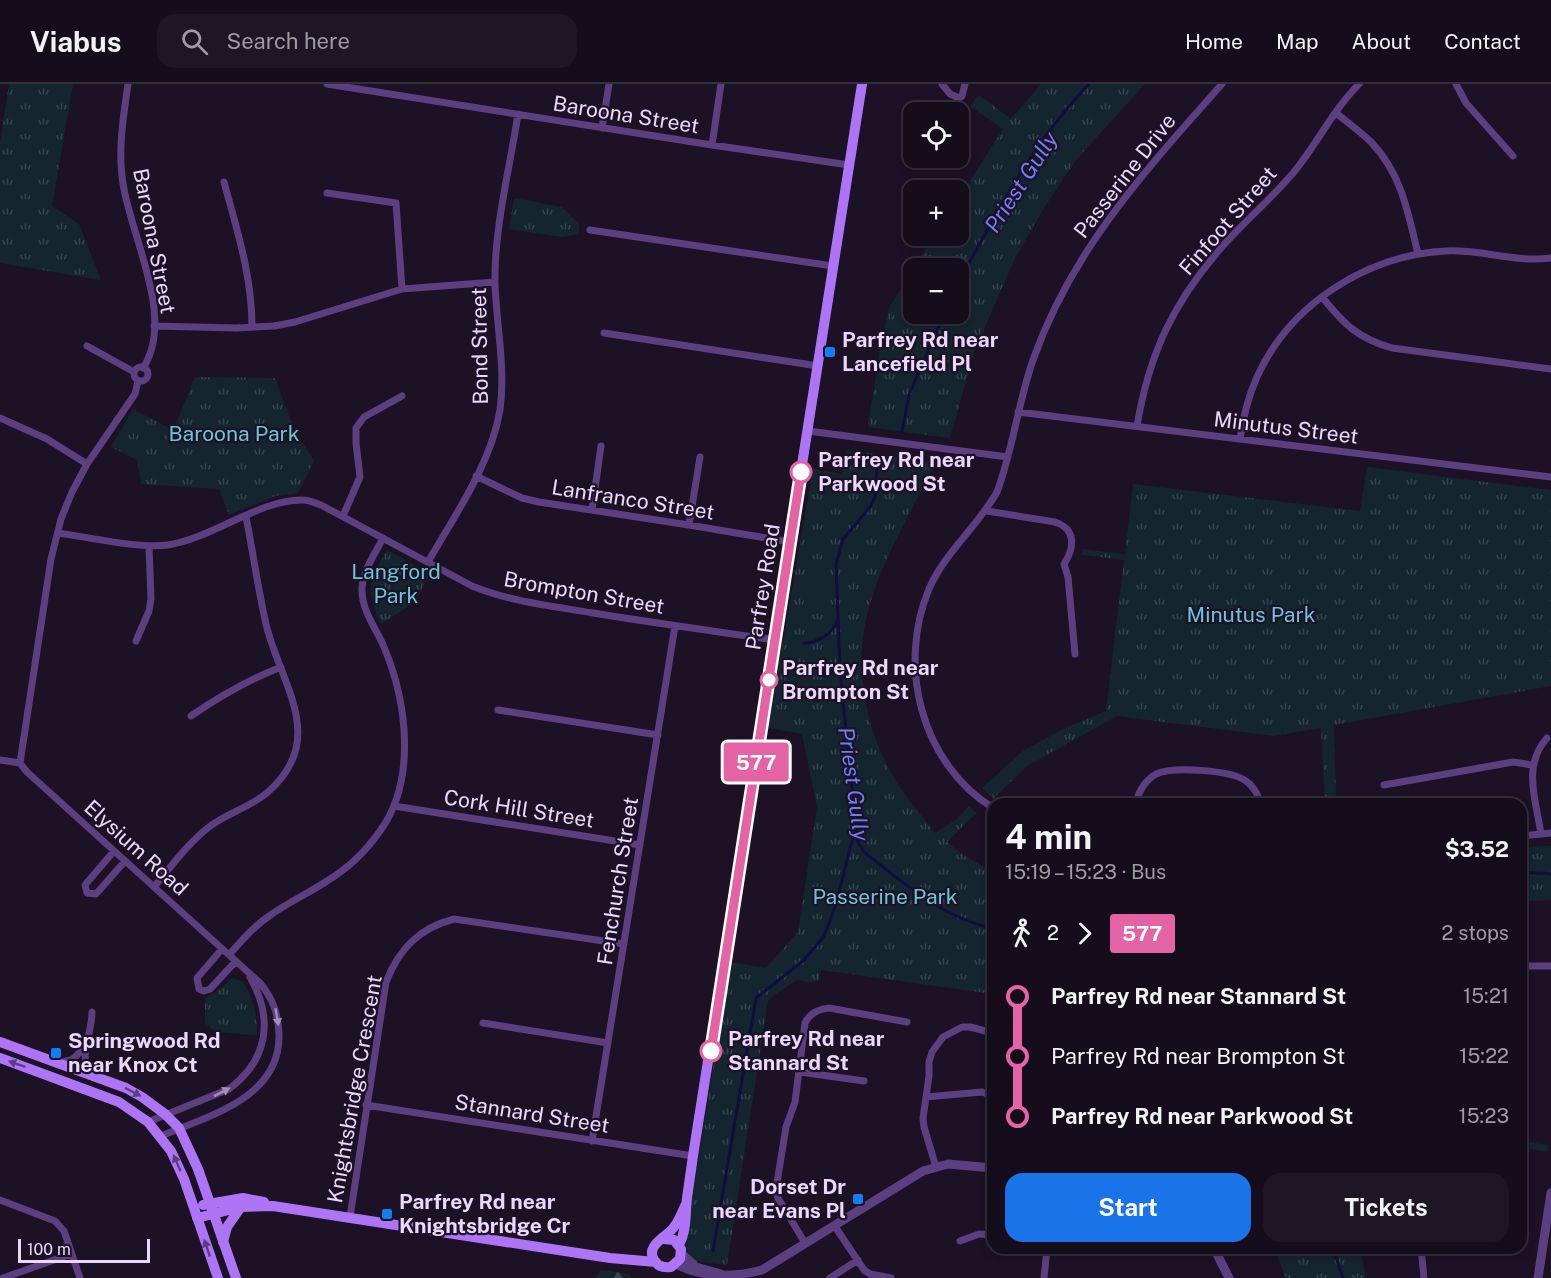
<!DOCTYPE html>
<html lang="en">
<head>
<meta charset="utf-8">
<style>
	body { margin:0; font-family:"Public Sans",sans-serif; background:#1f1625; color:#f1f3f6; height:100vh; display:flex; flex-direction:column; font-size:22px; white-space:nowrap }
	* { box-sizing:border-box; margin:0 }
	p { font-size:20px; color:#9e9ca3 }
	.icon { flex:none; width:33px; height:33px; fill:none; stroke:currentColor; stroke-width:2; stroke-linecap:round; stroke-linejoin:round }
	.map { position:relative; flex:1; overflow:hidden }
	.details { position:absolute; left:987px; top:714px; width:540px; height:456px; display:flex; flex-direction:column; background:#160d1c; border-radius:18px; box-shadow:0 3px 9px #0003,0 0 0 2px #352d3b }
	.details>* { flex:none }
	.badge { padding:0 12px; border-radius:4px; font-size:21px; line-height:39px }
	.buttons { position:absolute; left:903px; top:18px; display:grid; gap:12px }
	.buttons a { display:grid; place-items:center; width:66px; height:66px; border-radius:12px; background:#160d1c; box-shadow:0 3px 9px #0003,0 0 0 2px #352d3b; font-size:30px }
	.scale { position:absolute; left:18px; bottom:15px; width:132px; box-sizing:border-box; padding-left:6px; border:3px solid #ebd8fc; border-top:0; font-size:16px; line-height:21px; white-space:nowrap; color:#ebd8fc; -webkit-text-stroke:4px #1d1125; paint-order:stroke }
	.map>.badge { position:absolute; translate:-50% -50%; box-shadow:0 0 0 3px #fff }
	.legs { display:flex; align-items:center; gap:9px; height:66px; padding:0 18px; font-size:20px }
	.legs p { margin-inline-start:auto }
	.summary { display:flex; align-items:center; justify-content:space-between; height:102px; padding:0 18px }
	h1 { font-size:33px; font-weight:700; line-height:45px }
	.cta { display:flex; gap:12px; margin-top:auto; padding:12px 18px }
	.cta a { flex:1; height:69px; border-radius:18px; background:#1a73e8; color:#fff; font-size:24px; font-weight:700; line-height:69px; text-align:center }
	.cta a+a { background:#1f1625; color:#f1f3f6 }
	ul { padding:0 18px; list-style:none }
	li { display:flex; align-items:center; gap:21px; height:60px; font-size:22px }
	li i { display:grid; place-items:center; width:9px; height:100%; margin:0 8px; background:currentColor }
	li i::after { content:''; width:15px; height:15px; margin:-8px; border:4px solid; border-radius:50%; background:#160d1c }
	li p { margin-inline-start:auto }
	li:first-child i { background:linear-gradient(#0000 50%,currentColor 0) }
	li:last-child i { background:linear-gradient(currentColor 50%,#0000 0) }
	header { display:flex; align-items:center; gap:36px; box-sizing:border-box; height:84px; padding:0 30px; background:#160d1c; border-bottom:2px solid #352d3b }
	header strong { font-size:28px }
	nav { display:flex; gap:33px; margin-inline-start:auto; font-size:21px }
	.search { width:420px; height:54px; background:#1f1625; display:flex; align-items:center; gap:15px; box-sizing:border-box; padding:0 21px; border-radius:18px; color:#9e9ca3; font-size:22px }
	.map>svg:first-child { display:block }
</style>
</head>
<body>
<header>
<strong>Viabus</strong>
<div class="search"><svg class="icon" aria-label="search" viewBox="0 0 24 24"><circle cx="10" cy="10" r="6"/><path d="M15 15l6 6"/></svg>Search here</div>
<nav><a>Home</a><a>Map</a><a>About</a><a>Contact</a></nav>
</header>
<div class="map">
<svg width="1551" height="1194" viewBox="0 0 1551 1194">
	<defs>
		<pattern id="grass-tufts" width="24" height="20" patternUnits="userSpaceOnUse" patternTransform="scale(1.5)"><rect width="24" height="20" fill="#14252f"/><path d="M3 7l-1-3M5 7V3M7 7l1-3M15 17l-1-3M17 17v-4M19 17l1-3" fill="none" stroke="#36444e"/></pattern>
		<pattern id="forest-firs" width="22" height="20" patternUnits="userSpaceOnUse" patternTransform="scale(1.5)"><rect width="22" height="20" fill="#14252f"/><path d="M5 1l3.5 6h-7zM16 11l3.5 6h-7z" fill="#36444e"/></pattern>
	</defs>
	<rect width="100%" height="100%" fill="#1d1125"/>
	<path fill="url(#grass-tufts)" fill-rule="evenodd" d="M9,0H73L52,122L79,140L101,196L0,179V59Z
		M1041,0H1145L1075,77L1044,124L1016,172L974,268L950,354L868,343L879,270L889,224L934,152H958L959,114L1003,45L970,22L979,11L1011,35ZM914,184H958V230H914Z
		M514,114L562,123L579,140V150L562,153L509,145Z
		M195,293L275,294L293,343L314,377L298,409L276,412L229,431L219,405L141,400L137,376L111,363L133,325L173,346Z
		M846,366L936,378C913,424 884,472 870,520C851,581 866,653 901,705C911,720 924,734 935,749L956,736L969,722L976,729L947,758L960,769L993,788V910L821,886L819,897L808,898L797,896L774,911L768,917L727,1181L693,1177L686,1167L685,1160L730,878L766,884L798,848L817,723L802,650L768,644L813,385L842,390Z
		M1367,383L1551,406V602L1334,641L1336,720H1325L1321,644L1274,652L1117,632L1027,682L993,715L982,704L1023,667L1063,645L1106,627L1124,476L1082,471L1083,465L1125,470L1133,400L1360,427Z
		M387,466L430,490L414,519L381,540C365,505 369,497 387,466Z
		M1541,762H1551V816L1521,817V764Z
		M232,894L243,898C254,915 257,931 257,951L216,948L205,939V914L219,906Z
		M1521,1057L1548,1061L1547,1068L1521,1063Z
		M1274,1164H1360L1366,1194H1286Z"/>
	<path fill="url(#forest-firs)" d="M601,1186L630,1190L632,1194H595Z"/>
	<path fill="#14252f" d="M807,496L823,498L819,524L803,522Z"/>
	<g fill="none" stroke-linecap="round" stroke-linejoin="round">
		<path stroke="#100e41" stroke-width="3" d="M958,199C996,130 1034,57 1089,0
			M902,348L909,311L944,230
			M877,385L875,413L870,423L843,455L836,480L840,586L857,756L864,768C904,799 942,834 993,844
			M804,559C816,559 834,550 837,536
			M1521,788L1551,790
			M1333,1164L1343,1194
			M713,1167L756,914L804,876L824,852L836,820L854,749"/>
		<path stroke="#5c3f81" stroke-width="7" d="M128,0C123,35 117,70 124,105C133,156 175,236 143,284
			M327,0L712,61L849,81
			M942,0L950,10L959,14L962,12L965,0
			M1456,0L1466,19L1513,72
			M1336,29C1348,39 1361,48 1372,59C1402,91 1408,129 1418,170
			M602,44L609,0
			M712,61L721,0
			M224,98C237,146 252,192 252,243
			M327,109L396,119L402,205
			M590,146L833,182
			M1322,213C1344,240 1357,254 1392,264L1551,285
			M154,242L236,244L274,242L295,238L402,205L495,198
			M604,249L818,282
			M87,262L134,288
			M134 290a7 7 0 1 1 14 0a7 7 0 1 1-14 0Z
			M1018,328L1551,393
			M0,334L47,355L87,380
			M1137,342C1149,270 1173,219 1221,164C1244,138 1271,115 1294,88C1317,60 1333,26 1359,0
			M808,347L1008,373
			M1240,355C1243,334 1248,313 1257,293C1290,220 1367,171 1446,167C1481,165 1516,179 1551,174
			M476,392L522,414L539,418L689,441L790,458
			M592,426L601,362
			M987,427L1055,438C1076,445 1075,463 1064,480L1068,493L1075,570
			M343,432L360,393L356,359V344L364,333L402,312
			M689,441L700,373
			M58,449C88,453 139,465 168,461C213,454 260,415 303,416C309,416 315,419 321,421L472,502C511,518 552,522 593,529C654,539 714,547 775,556
			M428,478C455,431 491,380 500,326C506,283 496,240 495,198C494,145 510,83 518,30
			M136,557L149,527L151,515L149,462
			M498,626L658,651
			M191,632C220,612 248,596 281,583
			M0,676L20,679L27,688L260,899C273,915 278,929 279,950C281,1014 208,1032 161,1052
			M20,679L51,475L61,435L72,408L87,380L135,310L138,297
			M1384,701L1513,678L1532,681
			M1135,720C1139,708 1144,697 1156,690C1172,682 1231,686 1246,697C1254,702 1258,711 1261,720
			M394,722L640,761
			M993,724C921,679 897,582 929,505C945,468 978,442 997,408C1013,365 1018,319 1033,276C1072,165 1146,86 1222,0
			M1541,750C1536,716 1522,682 1547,654
			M1521,752L1551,749
			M114,767L85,801L87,809L96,810L125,777
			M154,803C171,783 188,759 209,743C227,729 251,723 268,708C329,654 280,600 266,540C258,505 253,468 246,433
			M222,865L197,894L199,905L204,907L210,905L236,877
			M229,871C242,856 255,841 272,830C289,818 309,809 327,797C347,785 366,767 380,747C417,696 407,618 384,563C376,544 361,526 362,504C363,486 375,470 383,454
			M1521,882H1551
			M483,939L608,959
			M60,979L73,975L84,964
			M800,988L864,997
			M89,991C79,968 92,951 92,928
			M926,1013L982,1008L993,1012
			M366,1021L693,1072
			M148,1038L229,1005C268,976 274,935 250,893
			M592,1057L675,542
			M936,1083L924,1043L923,1034L929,992V978L932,968L943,953L962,943H970L993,949
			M0,1116L55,1137L64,1147L80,1194
			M350,1133L386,898C399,865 419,844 454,835L624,860
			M834,1141L864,1186L870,1190L891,1194
			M960,1157L979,1150L993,1151
			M805,1159L778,1114L776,1105L786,1043L795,1018L805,939C810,929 818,925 829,924L907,938
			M1421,1164L1424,1194
			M3,1194L71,1170
			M830,1194L858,1176
			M1044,1194L1047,1164"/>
		<path stroke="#5c3f81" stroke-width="9" d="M1214,1164L1229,1194
			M682,1170L696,1183L721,1190
			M676,1180C703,1194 732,1194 762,1186L923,1087L948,1080L993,1084
			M1538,1194L1551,1109"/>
		<path stroke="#ad75f6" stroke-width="10" d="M0,958L126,1004L142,1013L165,1030L179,1044L198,1085L236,1194
			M0,974L119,1018L148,1038L171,1067L184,1095L218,1194
			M203,1121L243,1114L264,1118
			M197,1134L241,1123L273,1122L610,1174L656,1178
			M664,1155L674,1156L681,1165L680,1175L671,1183C664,1184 658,1183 654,1176C645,1161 667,1153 674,1143C679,1137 682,1129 685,1122
			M223,1158L227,1143L241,1123
			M679,1161C687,1146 685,1131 687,1114C689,1100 691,1086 693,1072L862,0"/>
	</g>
	<defs><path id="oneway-solid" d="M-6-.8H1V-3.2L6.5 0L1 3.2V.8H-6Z" transform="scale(1.5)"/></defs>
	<g fill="#a48cbe">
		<use href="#oneway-solid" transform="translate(277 933) rotate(80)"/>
		<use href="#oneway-solid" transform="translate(222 1008) rotate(-27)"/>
	</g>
	<g fill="#5e3e83">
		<use href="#oneway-solid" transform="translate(17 980) rotate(-161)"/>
		<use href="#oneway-solid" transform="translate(133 1008) rotate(28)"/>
		<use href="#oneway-solid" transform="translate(177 1079) rotate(-114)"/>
		<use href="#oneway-solid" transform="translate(207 1164) rotate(-109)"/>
	</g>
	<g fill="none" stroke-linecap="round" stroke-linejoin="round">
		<defs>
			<path id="line-1" d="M711,967L801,388"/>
		</defs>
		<use href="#line-1" stroke="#fff" stroke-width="14"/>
		<use href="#line-1" stroke="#e463a4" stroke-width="9"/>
	</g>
	<g fill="#117fef" stroke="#1d1125" stroke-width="2">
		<rect x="824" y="262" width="12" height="12" rx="3"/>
		<rect x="50" y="963" width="12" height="12" rx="3"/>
		<rect x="852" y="1109" width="12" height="12" rx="3"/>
		<rect x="381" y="1124" width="12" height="12" rx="3"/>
	</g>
	<g fill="#fff" stroke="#e463a4" stroke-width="3">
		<circle cx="801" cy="388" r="10"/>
		<circle cx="769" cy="596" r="8"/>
		<circle cx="711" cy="967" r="10"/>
	</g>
	<g text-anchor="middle" stroke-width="4.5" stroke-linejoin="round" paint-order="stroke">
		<g font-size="21" fill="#ebd8fc" stroke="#1d1125">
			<text transform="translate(626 31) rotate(9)" y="7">Baroona Street</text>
			<text transform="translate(1125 92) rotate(-52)" y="7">Passerine Drive</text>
			<text transform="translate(1228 137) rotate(-49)" y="7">Finfoot Street</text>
			<text transform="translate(154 157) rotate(79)" y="7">Baroona Street</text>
			<text transform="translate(480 262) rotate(-91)" y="7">Bond Street</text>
			<text transform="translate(1286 344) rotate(7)" y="7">Minutus Street</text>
			<text transform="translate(633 416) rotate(9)" y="7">Lanfranco Street</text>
			<text transform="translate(763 503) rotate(-81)" y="7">Parfrey Road</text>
			<text transform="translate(584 509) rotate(10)" y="7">Brompton Street</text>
			<text transform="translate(519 725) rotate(9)" y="7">Cork Hill Street</text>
			<text transform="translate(136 764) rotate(42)" y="7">Elysium Road</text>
			<text transform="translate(618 797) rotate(-81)" y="7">Fenchurch Street</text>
			<text transform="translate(355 1005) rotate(-80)" y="7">Knightsbridge Crescent</text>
			<text transform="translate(532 1030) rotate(9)" y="7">Stannard Street</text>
		</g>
		<g font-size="21" font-weight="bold" fill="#ebd8fc" stroke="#1d1125" text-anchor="start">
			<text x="842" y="263">Parfrey Rd near<tspan x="842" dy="24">Lancefield Pl</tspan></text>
			<text x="68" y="964">Springwood Rd<tspan x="68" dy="24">near Knox Ct</tspan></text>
			<text x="846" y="1110" text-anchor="end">Dorset Dr<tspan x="846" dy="24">near Evans Pl</tspan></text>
			<text x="399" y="1125">Parfrey Rd near<tspan x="399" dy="24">Knightsbridge Cr</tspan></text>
		</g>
		<g font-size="21" fill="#68c6d8" stroke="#1d1125">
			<text x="234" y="357">Baroona Park</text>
			<text x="396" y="495">Langford<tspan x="396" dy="24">Park</tspan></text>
			<text x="1251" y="538">Minutus Park</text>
			<text x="885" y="820">Passerine Park</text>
		</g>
		<g font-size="21" font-weight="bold" fill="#ebd8fc" stroke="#1d1125" text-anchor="start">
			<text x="818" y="383">Parfrey Rd near<tspan x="818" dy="24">Parkwood St</tspan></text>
			<text x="782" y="591">Parfrey Rd near<tspan x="782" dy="24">Brompton St</tspan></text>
			<text x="728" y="962">Parfrey Rd near<tspan x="728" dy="24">Stannard St</tspan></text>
		</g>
		<g font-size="22" font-style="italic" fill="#6d7ff5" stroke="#1d1125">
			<text transform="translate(1021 98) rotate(-57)" y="8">Priest Gully</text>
			<text transform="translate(854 700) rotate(82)" y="8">Priest Gully</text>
		</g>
	</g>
</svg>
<div class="buttons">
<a><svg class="icon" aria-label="locate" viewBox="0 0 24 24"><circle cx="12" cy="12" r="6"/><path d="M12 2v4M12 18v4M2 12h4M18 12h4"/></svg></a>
<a>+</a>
<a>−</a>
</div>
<div class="scale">100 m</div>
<b class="badge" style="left:756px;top:678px;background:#e463a4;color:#fff">577</b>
<section class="details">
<div class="summary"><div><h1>4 min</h1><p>15:19 – 15:23 · Bus</p></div><b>$3.52</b></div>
<div class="legs"><svg class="icon" aria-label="walk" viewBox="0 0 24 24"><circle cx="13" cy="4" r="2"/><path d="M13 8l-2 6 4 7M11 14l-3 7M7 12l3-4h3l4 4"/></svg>2<svg class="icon" aria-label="forward" viewBox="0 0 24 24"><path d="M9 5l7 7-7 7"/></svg><b class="badge" style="background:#e463a4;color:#fff">577</b><p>2 stops</p></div>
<ul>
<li><i style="color:#e463a4"></i><b>Parfrey Rd near Stannard St</b><p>15:21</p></li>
<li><i style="color:#e463a4"></i><span>Parfrey Rd near Brompton St</span><p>15:22</p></li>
<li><i style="color:#e463a4"></i><b>Parfrey Rd near Parkwood St</b><p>15:23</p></li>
</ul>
<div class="cta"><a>Start</a><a>Tickets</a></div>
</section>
</div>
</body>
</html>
